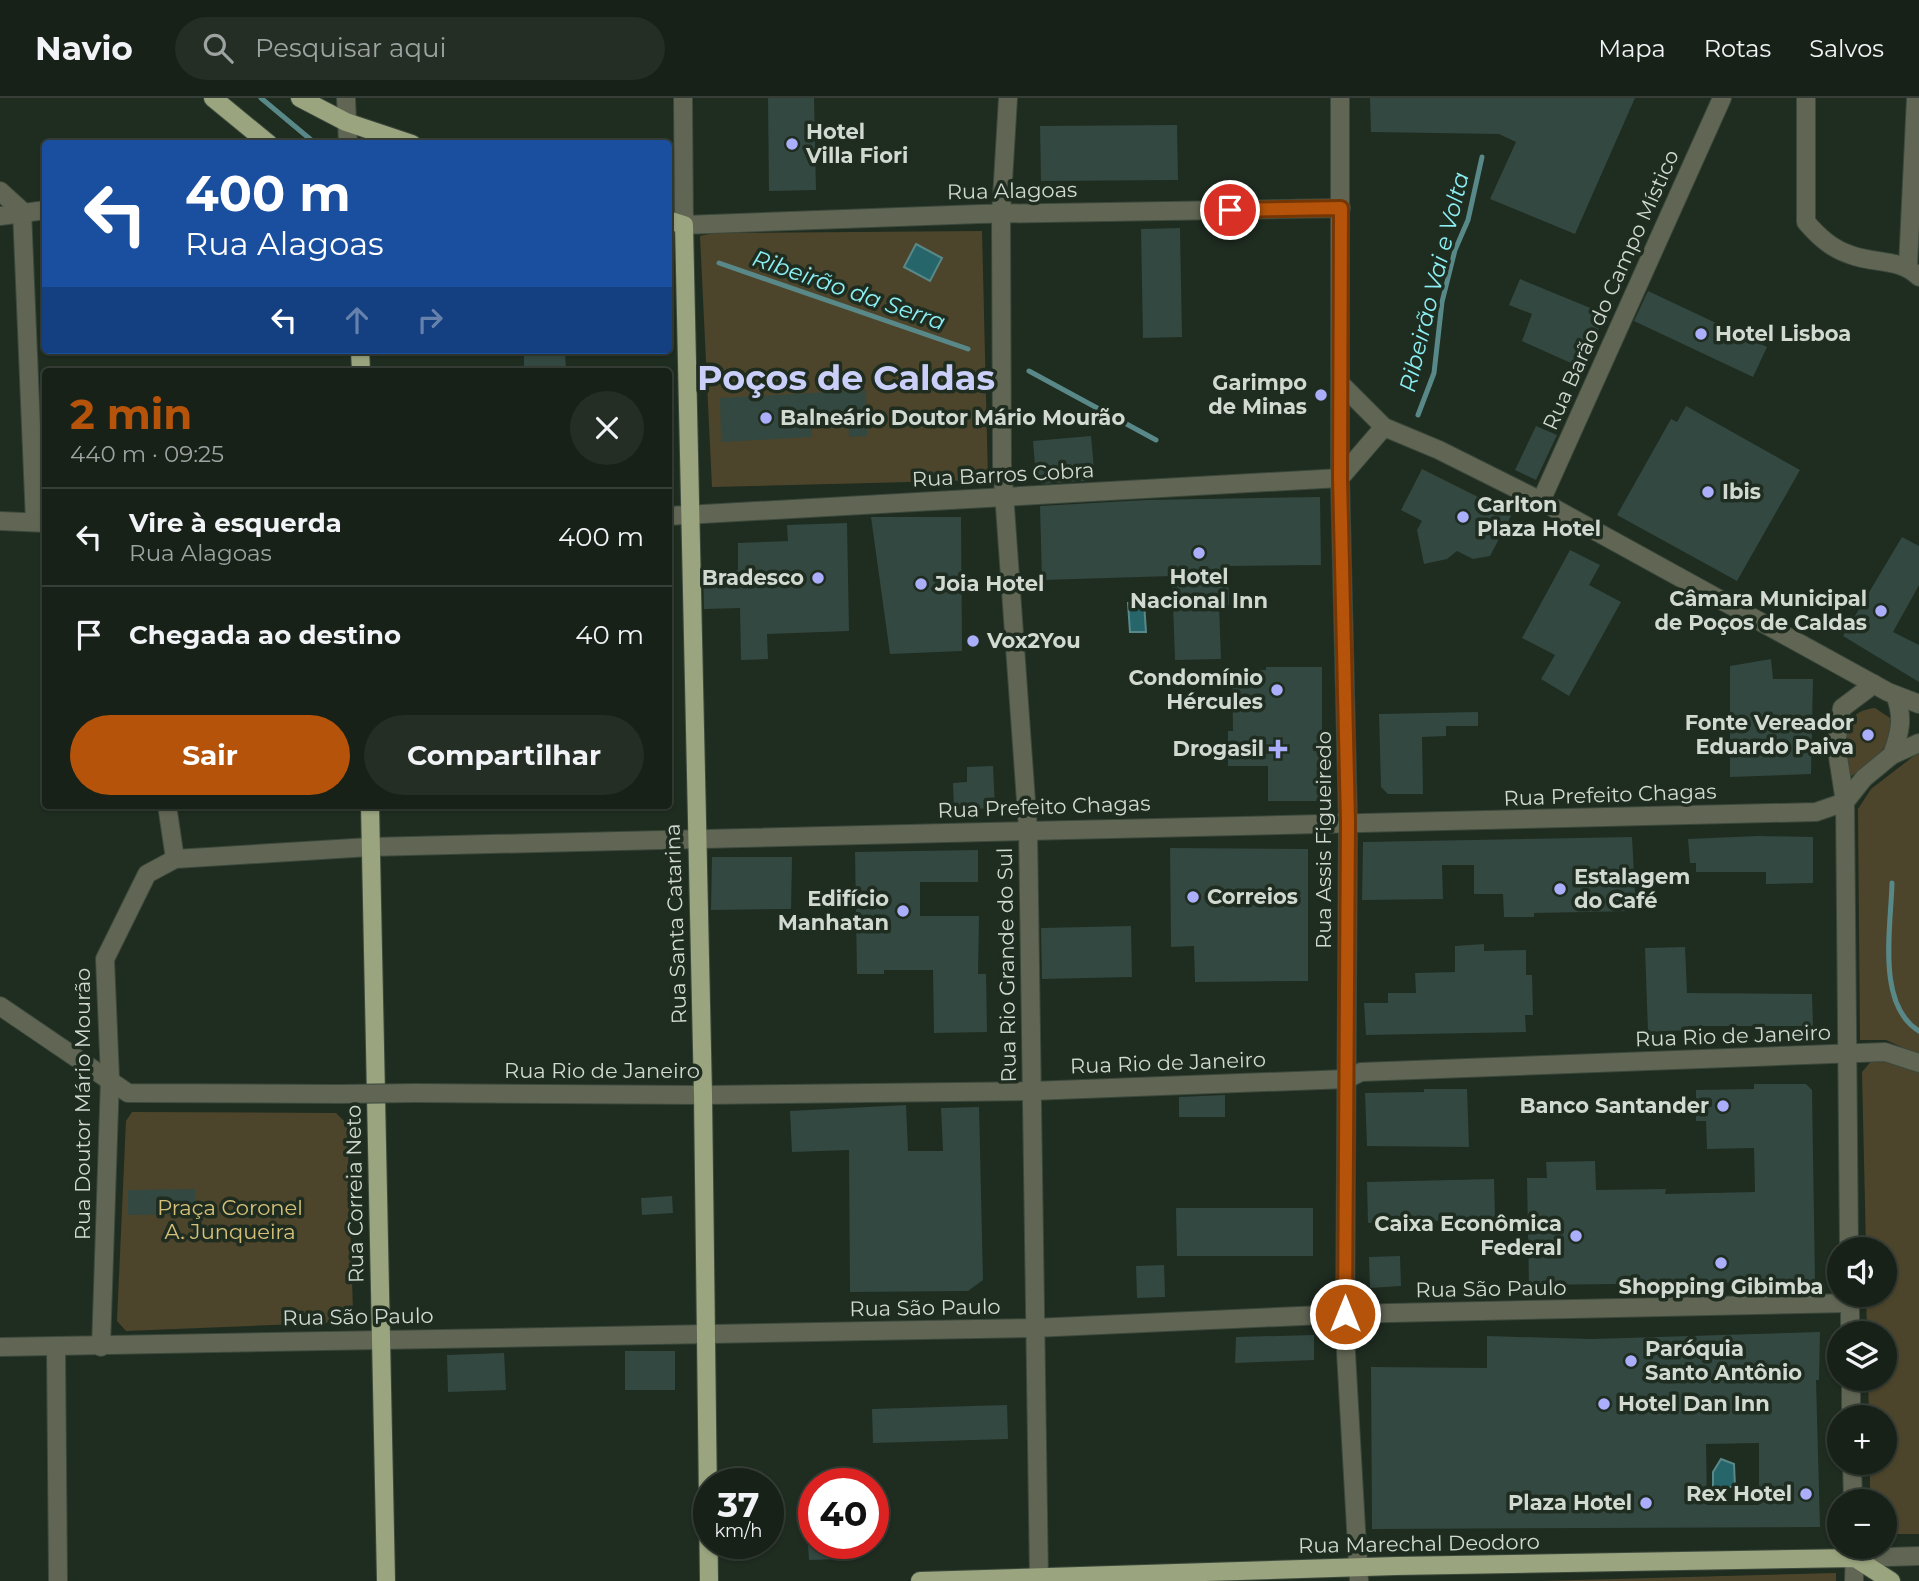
<!DOCTYPE html>
<html lang="pt">
<head>
<meta charset="utf-8">
<style>
  :root { --surface:#172118; --page:#242e25; --text:#f1f3f6; --muted:#9ea3a2; --line:#363e37; --accent:#b45309 }
  body { margin:0; font-family:Montserrat,sans-serif; background:var(--page); color:var(--text); height:100vh; display:flex; flex-direction:column; font-size:26px; white-space:nowrap }
  * { box-sizing:border-box; margin:0 }
  p { font-size:23px; color:var(--muted) }
  .icon { flex:none; width:38px; height:38px; fill:none; stroke:currentColor; stroke-width:2; stroke-linecap:round; stroke-linejoin:round }
  .map { position:relative; flex:1; overflow:hidden }
  .panel { position:absolute; left:42px; top:270px; width:630px; height:441px; display:flex; flex-direction:column; background:var(--surface); border-radius:7px; box-shadow:0 2px 5px #0004,0 0 0 2px var(--line) }
  .panel>* { flex:none }
  .guide { position:absolute; left:42px; top:42px; width:630px; height:214px; border-radius:7px; box-shadow:0 2px 5px #0004,0 0 0 2px var(--line); background:#1a4fa0; color:#fff; overflow:hidden }
  .controls { position:absolute; left:1827px; top:1139px; display:grid; gap:14px }
  .controls a { display:grid; place-items:center; width:70px; height:70px; border-radius:50%; background:var(--surface); box-shadow:0 2px 5px #0004,0 0 0 2px var(--line); font-size:35px }
  .speed { position:absolute; left:693px; top:1370px; display:flex; gap:14px; font-size:35px; font-weight:700; text-align:center }
  .speed>* { display:grid; place-content:center; width:91px; height:91px; border-radius:50%; background:var(--surface); box-shadow:0 2px 5px #0004,0 0 0 2px var(--line); line-height:1 }
  .speed small { font-size:18px; font-weight:400 }
  .speed .limit { border:10px solid #d22; background:#fff; color:#111 }
  .pin { position:absolute; display:grid; place-items:center; width:60px; height:60px; color:#fff; margin:-30px; border:4px solid #fff; border-radius:50%; box-shadow:0 2px 7px #0007 }
  .me { position:absolute; width:77px; margin:-38px; rotate:0deg; stroke-linejoin:round; filter:drop-shadow(0 0 5px #0008) }
  .turn { display:flex; align-items:center; gap:24px; height:147px; padding:0 28px; font-size:32px }
  .turn .icon { width:91px; height:91px; stroke-width:2.5 }
  .turn b { display:block; font-size:49px; line-height:60px }
  .lanes { display:flex; align-items:center; height:66px; padding:0 28px; background:#0003; justify-content:center; gap:35px; direction:ltr }
  .lanes .off { opacity:.35 }
  .round { display:grid; place-items:center; flex:none; width:74px; height:74px; border-radius:37px; background:var(--page) }
  .headline { display:flex; align-items:center; justify-content:space-between; height:119px; padding:0 28px }
  h1 { font-size:42px; font-weight:700; line-height:52px; color:var(--accent) }
  .primary-button { display:flex; gap:14px; margin-top:auto; padding:14px 28px }
  .primary-button a { flex:1; height:80px; border-radius:42px; background:var(--accent); color:#fff; font-size:28px; font-weight:700; line-height:80px; text-align:center }
  .primary-button a+a { background:var(--page); color:var(--text) }
  ul { padding:0; list-style:none }
  li { display:flex; align-items:center; gap:21px; height:98px; padding:0 28px; border-top:2px solid var(--line) }
  li div { flex:1 }
  li b { display:block; font-size:26px }
  li em { font-style:normal }
  header { display:flex; align-items:center; gap:42px; box-sizing:border-box; height:98px; padding:0 35px; background:var(--surface); border-bottom:2px solid var(--line) }
  header strong { font-size:33px }
  nav { display:flex; gap:38px; margin-inline-start:auto; font-size:24px }
  .search { width:490px; height:63px; background:var(--page); display:flex; align-items:center; gap:18px; box-sizing:border-box; padding:0 24px; border-radius:38px; color:var(--muted); font-size:26px }
  .map>svg:first-child { display:block }
</style>
</head>
<body>
<header>
<strong>Navio</strong>
<div class="search"><svg class="icon" aria-label="search" viewBox="0 0 24 24"><circle cx="10" cy="10" r="6"/><path d="M15 15l6 6"/></svg>Pesquisar aqui</div>
<nav><a>Mapa</a><a>Rotas</a><a>Salvos</a></nav>
</header>
<div class="map">
<svg width="1919" height="1483" viewBox="0 0 1919 1483">
  <rect width="100%" height="100%" fill="#1f2c20"/>
  <g fill="#4d452b">
    <polygon points="982,133 988,382 712,389 700,138 714,135"/>
    <path d="M1875,610l15,10c7,28 -20,45 -40,59 -5,-29 -14,-65 25,-69z"/>
    <polygon points="1919,654 1919,957 1886,942 1860,942 1858,711 1871,691"/>
    <polygon points="1873,961 1894,962 1919,973 1919,1436 1885,1436 1885,1404 1870,1403 1870,1365 1885,1365 1885,1320 1869,1319 1868,1281 1885,1281 1885,1236 1867,1235 1866,1197 1885,1197 1885,1152 1866,1151 1862,974"/>
    <polygon points="132,1014 336,1015 347,1026 353,1213 345,1224 126,1233 117,1223 126,1023"/>
    <polygon points="1836,1475 1836,1483 1540,1483"/>
  </g>
  <g fill="#26666a" stroke="#598889" stroke-width="2">
    <polygon points="916,146 942,160 930,183 904,169"/>
    <polygon points="1144,504 1146,534 1130,534 1128,505"/>
    <polygon points="1721,1361 1734,1366 1735,1389 1713,1389 1713,1374"/>
  </g>
  <g fill="none" stroke-linecap="round" stroke-linejoin="round">
    <g stroke="#598889" stroke-width="5">
      <polyline points="261,0 316,46"/>
      <polyline points="719,165 968,251"/>
      <polyline points="1029,273 1156,342"/>
      <polyline points="1418,317 1434,275 1442,204 1455,152 1468,122 1482,59"/>
      <path d="M1892,785c-1,44 -16,122 27,148"/>
    </g>
  </g>
  <g fill="#334841" fill-rule="evenodd">
    <polygon points="768,0 814,0 816,92 769,93"/>
    <polygon points="1370,0 1635,0 1575,136 1490,101 1516,44 1499,36 1371,34"/>
    <polygon points="1177,27 1178,82 1041,83 1040,28"/>
    <polygon points="1180,130 1182,239 1143,240 1141,131"/>
    <polygon points="1520,181 1605,216 1582,270 1522,243 1532,216 1509,207"/>
    <polygon points="1648,193 1767,249 1753,279 1634,223"/>
    <polygon points="524,252 565,252 566,273 524,273"/>
    <polygon points="866,292 867,338 849,339 848,319 812,320 812,339 721,344 720,300"/>
    <polygon points="1686,308 1800,372 1737,483 1617,417 1671,321 1677,324"/>
    <polygon points="1536,328 1557,337 1536,382 1515,372"/>
    <polygon points="1091,338 1095,382 1041,386 1036,380 1033,343"/>
    <polygon points="1422,371 1512,416 1490,458 1473,461 1457,453 1447,461 1424,466 1417,432 1422,423 1401,412"/>
    <polygon points="1320,399 1321,467 1228,468 1229,507 1219,507 1221,561 1175,562 1172,478 1042,482 1040,408 1147,402"/>
    <polygon points="871,419 961,419 962,553 890,556"/>
    <polygon points="847,425 849,533 767,536 768,561 741,562 740,510 704,511 703,472 738,472 738,445 788,443 787,427"/>
    <polygon points="1902,439 1919,448 1919,487 1893,534 1919,547 1919,584 1843,538"/>
    <polygon points="1570,452 1600,467 1589,487 1621,504 1569,598 1541,581 1555,557 1522,540"/>
    <polygon points="1771,561 1773,581 1813,581 1811,676 1730,679 1730,568"/>
    <polygon points="1266,569 1322,569 1322,633 1329,633 1329,688 1317,703 1268,703 1268,668 1228,668 1228,633 1233,633 1232,573 1266,572"/>
    <polygon points="1478,614 1478,628 1446,628 1446,638 1422,639 1423,696 1388,696 1381,689 1379,616"/>
    <polygon points="993,668 995,710 954,712 953,685 967,684 967,669"/>
    <polygon points="1758,738 1813,739 1813,785 1766,786 1766,774 1696,774 1696,765 1690,765 1688,741"/>
    <polygon points="1632,739 1636,813 1534,815 1534,819 1504,819 1503,796 1474,796 1474,767 1442,767 1443,801 1362,802 1363,744"/>
    <polygon points="1170,750 1308,751 1308,883 1195,884 1194,848 1171,849"/>
    <polygon points="978,752 978,784 920,784 920,818 979,818 978,876 986,876 987,934 934,935 933,872 884,872 884,876 857,876 855,754"/>
    <polygon points="712,759 792,759 791,811 711,812"/>
    <polygon points="1131,828 1132,879 1042,881 1041,830"/>
    <polygon points="1484,846 1484,853 1526,852 1526,877 1532,877 1533,917 1525,917 1526,934 1366,937 1364,905 1388,905 1388,895 1416,895 1415,875 1455,874 1455,848"/>
    <polygon points="1685,849 1687,895 1812,896 1813,928 1688,928 1688,932 1648,934 1645,850"/>
    <polygon points="1754,986 1806,986 1812,992 1815,1184 1529,1187 1527,1080 1547,1080 1546,1064 1595,1063 1596,1092 1666,1091 1665,1096 1755,1094 1754,1050 1707,1051 1706,1023 1696,1023 1696,992 1754,991"/>
    <polygon points="1424,991 1467,991 1469,1049 1367,1048 1365,995 1424,994"/>
    <polygon points="1225,997 1225,1019 1179,1019 1179,999"/>
    <polygon points="906,1007 908,1053 943,1053 941,1010 979,1009 983,1182 968,1193 850,1194 849,1052 792,1054 790,1013"/>
    <polygon points="1494,1081 1495,1121 1368,1125 1367,1084"/>
    <polygon points="195,1091 195,1116 128,1117 128,1092"/>
    <polygon points="672,1098 673,1115 642,1117 641,1100"/>
    <polygon points="1176,1110 1313,1110 1313,1158 1177,1158"/>
    <polygon points="1400,1158 1401,1188 1370,1190 1369,1159"/>
    <polygon points="1164,1167 1165,1199 1137,1200 1136,1168"/>
    <path d="M1820,1234l-1,48h-3l4,147 -448,2 -1,-162 116,1v-32l104,3zM1759,1345v62h-52l-1,-61z"/>
    <polygon points="1314,1237 1314,1262 1235,1265 1236,1239"/>
    <rect x="625" y="1253" width="50" height="39"/>
    <polygon points="504,1255 506,1292 448,1294 447,1257"/>
    <polygon points="1007,1307 1008,1341 873,1345 872,1311"/>
    <polygon points="808,1446 843,1446 843,1461 809,1462"/>
  </g>
  <g fill="none" stroke-linecap="round" stroke-linejoin="round">
    <g stroke="#3b483c" stroke-width="20">
      <g id="minor">
        <polyline points="346,0 348,46"/>
        <polyline points="683,0 684,127 980,116 1341,110"/>
        <polyline points="1008,0 1001,116 1002,367 1028,731 1039,1483"/>
        <polyline points="1340,0 1340,380 1348,724 1345,1237 1359,1483"/>
        <path d="M1806,0v124c13,15 26,27 45,33 24,9 49,3 68,22"/>
        <polyline points="0,93 22,113 35,424"/>
        <polyline points="0,118 46,112"/>
        <polyline points="1908,168 1916,0"/>
        <polyline points="1342,287 1384,329 1439,352 1541,403 1888,594 1919,606"/>
        <polyline points="1340,380 1384,329"/>
        <polyline points="1541,403 1722,0"/>
        <polyline points="668,418 1340,380"/>
        <polyline points="0,423 46,425"/>
        <path d="M1892,657c8,-22 12,-38 3,-60"/>
        <polyline points="167,707 175,761"/>
        <polyline points="0,908 128,995 339,996"/>
        <polyline points="415,995 703,997 1032,993 1347,981 1361,974 1885,954 1919,965"/>
        <polyline points="1849,1152 1845,704 1836,646 1842,610 1874,586"/>
        <polyline points="1850,1197 1850,1236"/>
        <polyline points="0,1249 1034,1230 1345,1216 1850,1205"/>
        <polyline points="56,1249 58,1483"/>
        <polyline points="101,1249 110,980 105,861 147,776 175,761 370,749 1816,714 1845,704 1864,680 1892,657 1919,645"/>
        <polyline points="1851,1281 1851,1320"/>
        <polyline points="1852,1365 1853,1404"/>
        <polyline points="1855,1460 1919,1458"/>
        <polyline points="1854,1483 1855,1449"/>
      </g>
    </g>
    <g stroke="#3b483c" stroke-width="20">
      <g id="major">
        <polyline points="213,0 269,46"/>
        <polyline points="300,0 346,24 412,46"/>
        <polyline points="668,122 684,127 703,997 709,1483"/>
        <polyline points="360,252 361,273"/>
        <polyline points="370,707 386,1483"/>
        <polyline points="920,1483 1396,1468 1855,1460 1891,1483"/>
      </g>
    </g>
    <use href="#minor" stroke="#616654" stroke-width="18"/>
    <use href="#major" stroke="#9aa47e" stroke-width="18"/>
    <g stroke="#3b483c" stroke-width="20" stroke-linecap="butt">
      <polyline id="minor-bridge" points="339,996 415,995"/>
    </g>
    <use href="#minor-bridge" stroke="#616654" stroke-width="18"/>
  </g>
  <g fill="none" stroke-linecap="round" stroke-linejoin="round">
    <g stroke="#753606" stroke-width="18">
      <polyline id="route" points="1230,112 1341,110 1340,380 1348,724 1345,1216"/>
    </g>
    <use href="#route" stroke="#b45309" stroke-width="12"/>
  </g>
  <g fill="#abaffb" stroke="#1f2c20" stroke-width="2.5">
    <circle cx="792" cy="46" r="7"/>
    <circle cx="1701" cy="236" r="7"/>
    <circle cx="1321" cy="297" r="7"/>
    <circle cx="766" cy="320" r="7"/>
    <circle cx="1708" cy="394" r="7"/>
    <circle cx="1463" cy="419" r="7"/>
    <circle cx="1199" cy="455" r="7"/>
    <circle cx="818" cy="480" r="7"/>
    <circle cx="921" cy="486" r="7"/>
    <circle cx="1881" cy="513" r="7"/>
    <circle cx="973" cy="543" r="7"/>
    <circle cx="1277" cy="592" r="7"/>
    <circle cx="1868" cy="637" r="7"/>
    <path d="M1274.5 640.5h7v7h7v7h-7v7h-7v-7h-7v-7h7z"/>
    <circle cx="1560" cy="791" r="7"/>
    <circle cx="1193" cy="799" r="7"/>
    <circle cx="903" cy="813" r="7"/>
    <circle cx="1723" cy="1008" r="7"/>
    <circle cx="1576" cy="1138" r="7"/>
    <circle cx="1721" cy="1165" r="7"/>
    <circle cx="1631" cy="1263" r="7"/>
    <circle cx="1604" cy="1306" r="7"/>
    <circle cx="1806" cy="1396" r="7"/>
    <circle cx="1646" cy="1405" r="7"/>
  </g>
  <g text-anchor="middle" stroke-width="7" stroke-linejoin="round" paint-order="stroke">
    <g font-size="21" font-weight="bold" fill="#d1d9d1" stroke="#1f2c20" text-anchor="start">
      <text x="806" y="41">Hotel<tspan x="806" dy="24">Villa Fiori</tspan></text>
      <text x="1715" y="243">Hotel Lisboa</text>
      <text x="1307" y="292" text-anchor="end">Garimpo<tspan x="1307" dy="24">de Minas</tspan></text>
      <text x="780" y="327">Balneário Doutor Mário Mourão</text>
      <text x="1722" y="401">Ibis</text>
      <text x="1477" y="414">Carlton<tspan x="1477" dy="24">Plaza Hotel</tspan></text>
      <text x="1199" y="486" text-anchor="middle">Hotel<tspan x="1199" dy="24">Nacional Inn</tspan></text>
      <text x="804" y="487" text-anchor="end">Bradesco</text>
      <text x="935" y="493">Joia Hotel</text>
      <text x="1867" y="508" text-anchor="end">Câmara Municipal<tspan x="1867" dy="24">de Poços de Caldas</tspan></text>
      <text x="987" y="550">Vox2You</text>
      <text x="1263" y="587" text-anchor="end">Condomínio<tspan x="1263" dy="24">Hércules</tspan></text>
      <text x="1854" y="632" text-anchor="end">Fonte Vereador<tspan x="1854" dy="24">Eduardo Paiva</tspan></text>
      <text x="1264" y="658" text-anchor="end">Drogasil</text>
      <text x="1574" y="786">Estalagem<tspan x="1574" dy="24">do Café</tspan></text>
      <text x="1207" y="806">Correios</text>
      <text x="889" y="808" text-anchor="end">Edifício<tspan x="889" dy="24">Manhatan</tspan></text>
      <text x="1709" y="1015" text-anchor="end">Banco Santander</text>
      <text x="1562" y="1133" text-anchor="end">Caixa Econômica<tspan x="1562" dy="24">Federal</tspan></text>
      <text x="1721" y="1196" text-anchor="middle">Shopping Gibimba</text>
      <text x="1645" y="1258">Paróquia<tspan x="1645" dy="24">Santo Antônio</tspan></text>
      <text x="1618" y="1313">Hotel Dan Inn</text>
      <text x="1792" y="1403" text-anchor="end">Rex Hotel</text>
      <text x="1632" y="1412" text-anchor="end">Plaza Hotel</text>
    </g>
    <g font-size="21" fill="#d1d9d1" stroke="#1f2c20">
      <text transform="translate(1012 93) rotate(-1)" y="7">Rua Alagoas</text>
      <text transform="translate(1611 192) rotate(-66)" y="7">Rua Barão do Campo Místico</text>
      <text transform="translate(1003 377) rotate(-3)" y="7">Rua Barros Cobra</text>
      <text transform="translate(1610 697) rotate(-2)" y="7">Rua Prefeito Chagas</text>
      <text transform="translate(1044 709) rotate(-2)" y="7">Rua Prefeito Chagas</text>
      <text transform="translate(1324 742) rotate(-90)" y="7">Rua Assis Figueiredo</text>
      <text transform="translate(676 826) rotate(-92)" y="7">Rua Santa Catarina</text>
      <text transform="translate(1007 867) rotate(-91)" y="7">Rua Rio Grande do Sul</text>
      <text transform="translate(1733 938) rotate(-2)" y="7">Rua Rio de Janeiro</text>
      <text transform="translate(1168 965) rotate(-2)" y="7">Rua Rio de Janeiro</text>
      <text x="602" y="980">Rua Rio de Janeiro</text>
      <text transform="translate(83 1006) rotate(-90)" y="7">Rua Doutor Mário Mourão</text>
      <text transform="translate(355 1096) rotate(-91)" y="7">Rua Correia Neto</text>
      <text transform="translate(1491 1191) rotate(-1)" y="7">Rua São Paulo</text>
      <text transform="translate(925 1210) rotate(-1)" y="7">Rua São Paulo</text>
      <text transform="translate(358 1219) rotate(-1)" y="7">Rua São Paulo</text>
      <text transform="translate(1419 1446) rotate(-1)" y="7">Rua Marechal Deodoro</text>
    </g>
    <g font-size="21" fill="#d7c17a" stroke="#1f2c20">
      <text x="230" y="1117">Praça Coronel<tspan x="230" dy="24">A. Junqueira</tspan></text>
    </g>
    <g font-size="23" font-style="italic" fill="#8beff4" stroke="#1f2c20">
      <text transform="translate(1434 184) rotate(-76)" y="8">Ribeirão Vai e Volta</text>
      <text transform="translate(849 192) rotate(19)" y="8">Ribeirão da Serra</text>
    </g>
    <g font-size="35" font-weight="bold" fill="#cacef9" stroke="#1f2c20">
      <text x="846" y="292">Poços de Caldas</text>
    </g>
  </g>
</svg>
<div class="controls">
<a><svg class="icon" aria-label="sound" viewBox="0 0 24 24"><path d="M4 9h4l5-4v14l-5-4H4zM17 9q2 3 0 6"/></svg></a>
<a><svg class="icon" aria-label="layers" viewBox="0 0 24 24"><path d="M12 4l9 5-9 5-9-5zM3 14l9 5 9-5"/></svg></a>
<a>+</a>
<a>−</a>
</div>
<div class="speed"><div>37<small>km/h</small></div><div class="limit">40</div></div>
<div class="pin" style="left:1230px;top:112px;background:#d93025"><svg class="icon" aria-label="arrive" viewBox="0 0 24 24"><path d="M6 21V4h12l-3 4 3 4H6"/></svg></div>
<svg class="me" style="left:1345px;top:1216px" viewBox="-20 -20 40 40"><circle r="17" fill="#b45309" stroke="#fff" stroke-width="3"/><path d="M0-11L8 9 0 5-8 9z" fill="#fff"/></svg>
<div class="guide">
<div class="turn"><svg class="icon" aria-label="left" viewBox="0 0 24 24"><path d="M17 20v-9H6M10 6l-5 5 5 5"/></svg><div><b>400 m</b>Rua Alagoas</div></div>
<div class="lanes"><svg class="icon" aria-label="left" viewBox="0 0 24 24"><path d="M17 20v-9H6M10 6l-5 5 5 5"/></svg><svg class="icon off" aria-label="ahead" viewBox="0 0 24 24"><path d="M12 20V5M6 11l6-6 6 6"/></svg><svg class="icon off" aria-label="right" viewBox="0 0 24 24"><path d="M7 20v-9h11M14 6l5 5-5 5"/></svg></div>
</div>
<section class="panel">
<div class="headline"><div><h1>2 min</h1><p>440 m · 09:25</p></div><a class="round"><svg class="icon" aria-label="close" viewBox="0 0 24 24"><path d="M6 6l12 12M18 6L6 18"/></svg></a></div>
<ul>
<li><svg class="icon" aria-label="left" viewBox="0 0 24 24"><path d="M17 20v-9H6M10 6l-5 5 5 5"/></svg><div><b>Vire à esquerda</b><p>Rua Alagoas</p></div><em>400 m</em></li>
<li><svg class="icon" aria-label="arrive" viewBox="0 0 24 24"><path d="M6 21V4h12l-3 4 3 4H6"/></svg><div><b>Chegada ao destino</b></div><em>40 m</em></li>
</ul>
<div class="primary-button"><a>Sair</a><a>Compartilhar</a></div>
</section>
</div>
</body>
</html>
